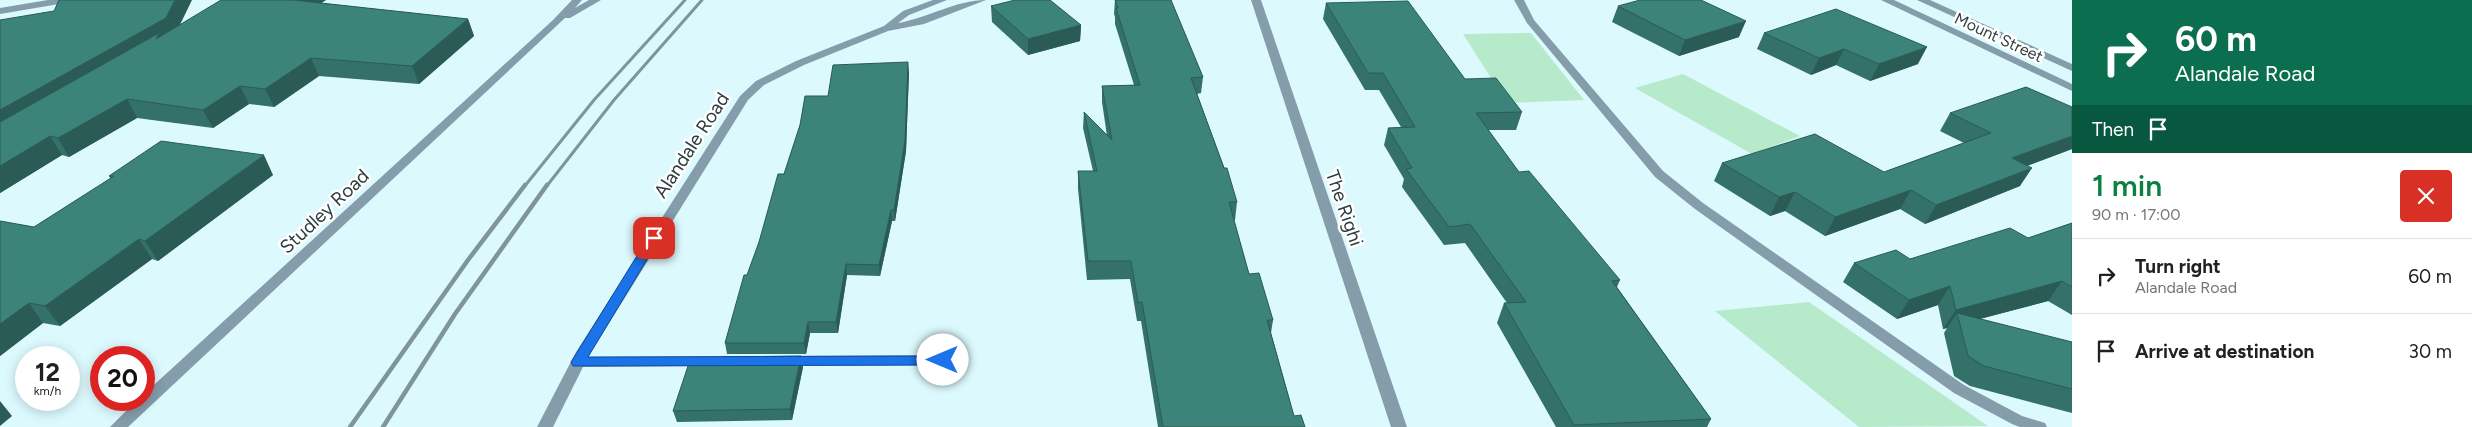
<!DOCTYPE html>
<html lang="en">
<head>
<meta charset="utf-8">
<style>
  :root { --surface:#fff; --page:#f6f6f6; --text:#202124; --muted:#757577; --line:#e0e0e0; --accent:#0b8043 }
  body { margin:0; font-family:Figtree,sans-serif; background:var(--page); color:var(--text); height:100vh; display:flex; flex-direction:column; font-size:19px; white-space:nowrap }
  * { box-sizing:border-box; margin:0 }
  p { font-size:16px; color:var(--muted) }
  .icon { flex:none; width:28px; height:28px; fill:none; stroke:currentColor; stroke-width:2; stroke-linecap:round; stroke-linejoin:round }
  .map { position:relative; flex:1; overflow:hidden }
  .panel { display:flex; flex-direction:column; background:var(--surface); width:400px }
  .panel>* { flex:none }
  .banner { background:#0b6e4f; color:#fff; overflow:hidden }
  .speed { position:absolute; left:15px; top:346px; display:flex; gap:10px; font-size:25px; font-weight:700; text-align:center }
  .speed>* { display:grid; place-content:center; width:65px; height:65px; border-radius:50%; background:var(--surface); box-shadow:0 2px 12px #0003; line-height:1 }
  .speed small { font-size:12px; font-weight:400 }
  .speed .limit { border:8px solid #d22; background:#fff; color:#111 }
  .pin { position:absolute; display:grid; place-items:center; width:42px; height:42px; color:#fff; margin:-21px; border-radius:10px; box-shadow:0 2px 8px #0006 }
  .me { position:absolute; width:55px; margin:-28px; rotate:270deg; stroke-linejoin:round; filter:drop-shadow(0 0 4px #0008) }
  .turn { display:flex; align-items:center; gap:18px; height:105px; padding:0 20px; font-size:22px }
  .turn .icon { width:65px; height:65px; stroke-width:2.5 }
  .turn b { display:block; font-size:35px; line-height:42px }
  .then { display:flex; align-items:center; height:48px; padding:0 20px; background:#0003; gap:10px; font-size:19px }
  .round { display:grid; place-items:center; flex:none; width:52px; height:52px; border-radius:5px; background:var(--page) }
  .head { display:flex; align-items:center; justify-content:space-between; height:85px; padding:0 20px }
  h1 { font-size:30px; font-weight:600; line-height:38px; color:var(--accent) }
  ul { padding:0; list-style:none }
  li { display:flex; align-items:center; gap:15px; height:75px; padding:0 20px; border-top:1px solid var(--line) }
  li div { flex:1 }
  li b { display:block; font-size:19px }
  li em { font-style:normal }
  main { display:flex; flex:1; min-height:0 }
  .map>svg:first-child { display:block }
</style>
</head>
<body>
<main>
<div class="map">
<svg width="2072" height="427" viewBox="0 0 2072 427">
  <rect width="100%" height="100%" fill="#dcf9fd"/>
  <g fill="#b7eacb">
    <polygon points="1531,33 1584,100 1507,103 1463,34"/>
    <polygon points="1683,74 1800,136 1752,154 1635,88"/>
    <polygon points="1809,302 1988,426 1859,427 1715,311"/>
  </g>
  <g fill="none" stroke-linecap="round" stroke-linejoin="round">
    <g fill="#859caa" fill-rule="evenodd">
      <polygon points="48,0 70,0 65,3 0,14 0,8"/>
      <polygon points="572,0 582,0 575,8 589,0 601,0 570,18 565,18 128,427 110,427 137,400 144,400 144,394 553,20"/>
      <path d="M933,0h14l-38,15 -11,8c30,-5 58,-23 88,-23l-62,24 -36,7 -84,34 -40,20 -16,15 -160,257h117l5,1 2,4 -2,4 -127,1 -30,60h-16l39,-75 164,-256 16,-15 40,-20 88,-35 19,-15z"/>
      <polygon points="1251,0 1261,0 1407,427 1391,427"/>
      <polygon points="1514,0 1524,0 1534,20 1663,171 1703,203 1964,385 2022,416 2045,423 2047,427 2020,427 2012,424 1954,393 1695,209 1655,177 1527,23"/>
      <polygon points="1881,0 1894,0 2072,84 2072,91"/>
      <polygon points="1917,0 1930,0 2072,64 2072,71"/>
      <polygon points="943,355 948,356 950,360 948,364 943,365 785,366 780,365 778,361 780,357 785,356"/>
    </g>
    <g stroke="#7f9598" stroke-width="3">
      <polyline points="524,187 594,100 685,0"/>
      <polyline points="546,187 614,100 702,0"/>
    </g>
    <g stroke="#7f9598" stroke-width="4.5">
      <polyline points="350,427 468,260 525,185"/>
      <polyline points="383,427 455,314 547,185"/>
    </g>
  </g>
  <g fill="#347168">
    <polygon points="326,0 321,3 468,19 474,36 419,84 319,76 274,107 249,104 213,128 137,118 69,157 62,155 0,193 0,20 180,25"/>
    <polygon points="1115,0 1171,0 1203,77 1201,93 1197,94 1237,202 1235,220 1234,220 1249,274 1273,320 1271,333 1294,416 1305,427 1158,427 1141,321 1137,321 1130,279 1087,280 1078,189 1078,171 1093,171 1083,128 1084,112 1107,136 1102,102 1102,86 1134,85 1115,24 1115,17 1114,14"/>
    <polygon points="1326,3 1465,79 1522,112 1516,130 1488,130 1519,172 1620,280 1617,287 1711,419 1707,427 1556,427 1497,323 1504,303 1507,303 1465,243 1444,245 1402,187 1404,179 1384,145 1388,128 1401,127 1379,90 1365,90 1323,19"/>
    <polygon points="991,6 1081,25 1080,41 1028,55 992,22"/>
    <polygon points="1618,6 1739,37 1679,56 1612,22"/>
    <polygon points="1764,33 1918,64 1870,81 1836,65 1811,75 1757,49"/>
    <polygon points="909,72 906,151 895,221 892,221 880,276 847,275 838,333 810,333 806,354 727,354 725,343 747,275 784,174 800,125 828,96"/>
    <polygon points="1950,113 2072,149 2027,166 2020,186 1925,224 1900,209 1825,236 1785,211 1770,216 1714,181 1722,163 1884,172 1964,143 1940,131"/>
    <polygon points="273,175 158,261 152,259 60,326 43,323 0,356 0,221 34,227 111,179 109,176"/>
    <polygon points="2072,223 2072,315 2048,301 1980,319 2072,342 2072,413 1970,386 1954,376 1944,333 1947,328 1943,329 1938,305 1897,319 1843,282 1854,263 1910,259 2028,238"/>
    <polygon points="803,367 792,420 677,422 673,411"/>
  </g>
  <g fill="#2a5c55">
    <polygon points="175,0 192,0 175,35 0,136 0,110"/>
    <polygon points="293,0 326,0 300,17"/>
    <polygon points="468,19 474,36 419,84 412,66"/>
    <polygon points="1746,21 1739,37 1679,56 1685,40"/>
    <polygon points="1081,25 1080,41 1028,55 1028,39"/>
    <polygon points="1927,47 1918,64 1870,81 1879,64"/>
    <polygon points="1844,49 1836,65 1811,75 1819,58"/>
    <polygon points="311,58 319,76 274,107 265,89"/>
    <polygon points="908,62 909,72 906,151 895,221 894,210"/>
    <polygon points="240,86 249,104 213,128 203,110"/>
    <polygon points="127,99 137,118 69,157 58,138"/>
    <polygon points="50,136 62,155 0,193 0,166"/>
    <polygon points="2072,136 2072,149 2000,176 2012,158"/>
    <polygon points="264,155 273,175 158,261 145,241"/>
    <polygon points="2032,168 2020,186 1925,224 1936,205"/>
    <polygon points="1911,190 1900,209 1825,236 1835,217"/>
    <polygon points="1795,192 1785,211 1770,216 1779,197"/>
    <polygon points="891,210 892,221 880,276 879,265"/>
    <polygon points="139,239 152,259 60,326 45,306"/>
    <polygon points="846,264 847,275 838,333 836,322"/>
    <polygon points="2062,281 2048,301 1960,324 1957,313 1947,328 1943,329 1956,310"/>
    <polygon points="1950,286 1938,305 1897,319 1909,300"/>
    <polygon points="29,303 43,323 0,356 0,324"/>
    <polygon points="808,322 810,333 806,354 804,343"/>
    <polygon points="801,356 803,367 792,420 790,409"/>
    <polygon points="0,401 12,416 0,426"/>
  </g>
  <g fill="#3c8379" stroke="#2a5c55">
    <polygon points="59,0 175,0 166,18 0,110 0,20 54,11"/>
    <polygon points="221,0 293,0 468,19 412,66 311,58 265,89 240,86 203,110 127,99 58,138 50,136 0,166 0,122 159,33 156,39"/>
    <polygon points="1015,0 1050,0 1081,25 1028,39 991,6"/>
    <polygon points="1115,0 1171,0 1203,77 1191,78 1224,168 1227,168 1237,202 1229,202 1249,274 1259,273 1273,320 1267,320 1294,416 1301,415 1305,427 1163,427 1142,302 1138,303 1131,261 1088,261 1078,171 1097,171 1084,112 1112,140 1102,86 1140,85 1116,8 1118,8"/>
    <polygon points="1640,0 1701,0 1746,21 1685,40 1618,6"/>
    <polygon points="1408,1 1465,79 1496,78 1522,112 1476,113 1519,172 1529,171 1620,280 1612,281 1711,419 1574,425 1504,303 1526,302 1470,224 1449,227 1406,169 1412,168 1388,128 1415,127 1383,73 1368,73 1326,3"/>
    <polygon points="1836,9 1927,47 1879,64 1844,49 1819,58 1764,33"/>
    <polygon points="908,62 905,141 894,210 891,210 879,265 846,264 836,322 808,322 804,343 725,343 744,275 747,275 759,242 778,174 784,174 800,125 805,96 828,96 833,65"/>
    <polygon points="2026,87 2072,107 2072,136 2012,158 2032,168 1936,205 1911,190 1835,217 1795,192 1779,197 1722,163 1815,134 1884,172 1991,133 1950,113"/>
    <polygon points="161,141 264,155 145,241 139,239 45,306 29,303 0,324 0,221 34,227 114,176 109,176"/>
    <polygon points="2072,223 2072,287 2062,281 1956,310 1950,286 1909,300 1854,263 1896,250 1910,259 2010,228 2028,238"/>
    <polygon points="1957,313 2072,342 2072,389 1984,366 1968,356"/>
    <polygon points="801,356 790,409 673,411 690,360 720,359 721,357"/>
  </g>
  <polygon fill="#1a73e8" stroke="#114b97" points="654,234 660,238 588,357 943,356 949,360 943,365 573,366 571,362 573,359 648,238"/>
  <g text-anchor="middle" stroke-width="5" stroke-linejoin="round" paint-order="stroke">
    <g font-size="16" fill="#2e3d3f" stroke="#fff">
      <text transform="translate(1999 37) rotate(25)" y="6">Mount Street</text>
    </g>
    <g font-size="19" fill="#2e3d3f" stroke="#fff">
      <text transform="translate(691 145) rotate(-57)" y="7">Alandale Road</text>
      <text transform="translate(1345 208) rotate(71)" y="7">The Righi</text>
      <text transform="translate(324 211) rotate(-43)" y="7">Studley Road</text>
    </g>
  </g>
</svg>
<div class="speed"><div>12<small>km/h</small></div><div class="limit">20</div></div>
<div class="pin" style="left:654px;top:238px;background:#d93025"><svg class="icon" aria-label="arrive" viewBox="0 0 24 24"><path d="M6 21V4h12l-3 4 3 4H6"/></svg></div>
<svg class="me" style="left:943px;top:360px" viewBox="-20 -20 40 40"><circle r="19" fill="#fff"/><path d="M0-13L10 11 0 6-10 11z" fill="#1a73e8"/></svg>
</div>
<section class="panel">
<div class="banner">
<div class="turn"><svg class="icon" aria-label="right" viewBox="0 0 24 24"><path d="M7 20v-9h11M14 6l5 5-5 5"/></svg><div><b>60 m</b>Alandale Road</div></div>
<div class="then">Then<svg class="icon" aria-label="arrive" viewBox="0 0 24 24"><path d="M6 21V4h12l-3 4 3 4H6"/></svg></div>
</div>
<div class="head"><div><h1>1 min</h1><p>90 m · 17:00</p></div><a class="round" style="background:#d93025;color:#fff"><svg class="icon" aria-label="close" viewBox="0 0 24 24"><path d="M6 6l12 12M18 6L6 18"/></svg></a></div>
<ul>
<li><svg class="icon" aria-label="right" viewBox="0 0 24 24"><path d="M7 20v-9h11M14 6l5 5-5 5"/></svg><div><b>Turn right</b><p>Alandale Road</p></div><em>60 m</em></li>
<li><svg class="icon" aria-label="arrive" viewBox="0 0 24 24"><path d="M6 21V4h12l-3 4 3 4H6"/></svg><div><b>Arrive at destination</b></div><em>30 m</em></li>
</ul>
</section>
</main>
</body>
</html>
